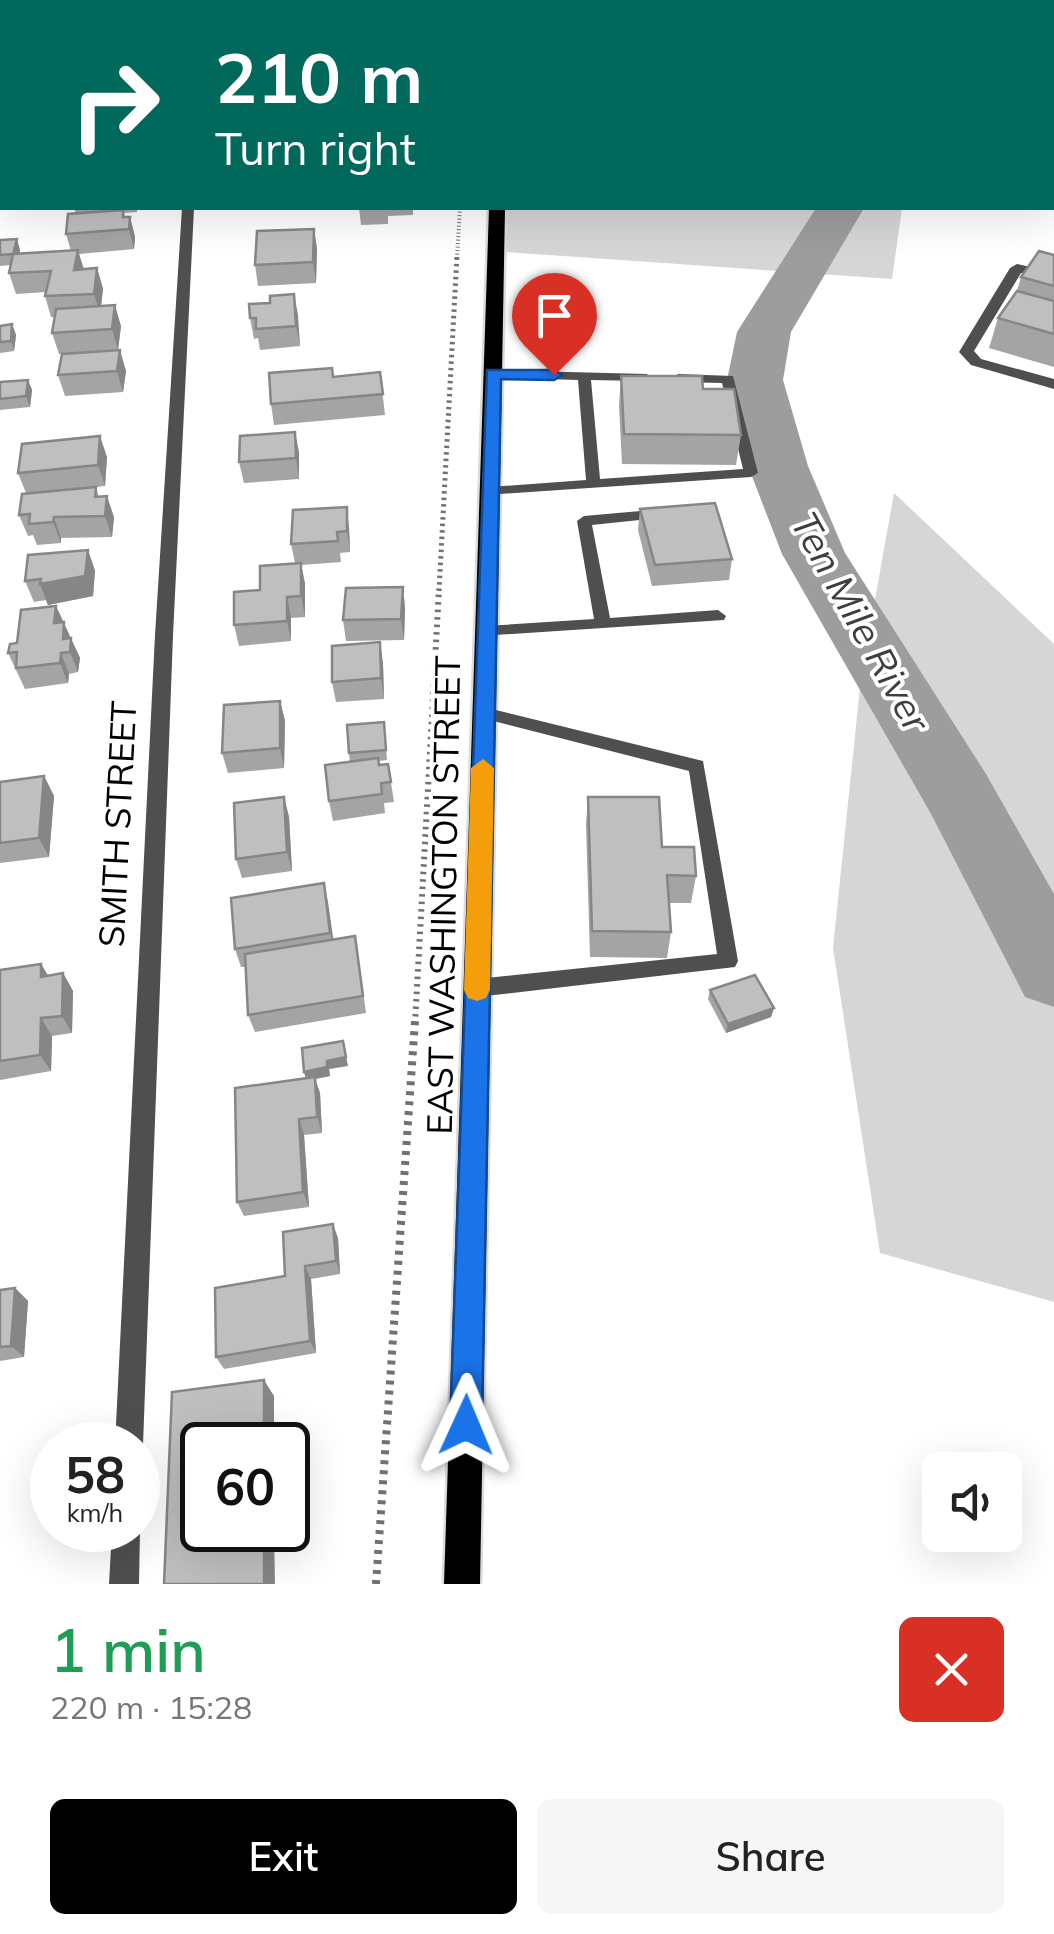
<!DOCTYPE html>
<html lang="en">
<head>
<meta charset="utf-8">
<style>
  :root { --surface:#fff; --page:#f6f6f6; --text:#222; --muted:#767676; --accent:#000 }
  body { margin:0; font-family:Mulish,sans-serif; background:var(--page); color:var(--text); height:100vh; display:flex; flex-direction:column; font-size:38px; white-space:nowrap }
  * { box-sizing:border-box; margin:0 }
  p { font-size:32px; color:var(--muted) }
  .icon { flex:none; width:55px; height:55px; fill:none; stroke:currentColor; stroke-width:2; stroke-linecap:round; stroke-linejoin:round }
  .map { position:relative; height:1584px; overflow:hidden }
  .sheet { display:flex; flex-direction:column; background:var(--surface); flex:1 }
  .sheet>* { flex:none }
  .guide { position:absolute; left:0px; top:0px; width:1055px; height:210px; box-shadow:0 10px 40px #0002; background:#00695c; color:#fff; overflow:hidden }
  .buttons { position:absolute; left:922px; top:1452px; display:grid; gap:20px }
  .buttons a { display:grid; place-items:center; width:100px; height:100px; border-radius:15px; background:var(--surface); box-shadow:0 10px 40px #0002; font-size:50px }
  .speed { position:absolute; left:30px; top:1422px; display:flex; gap:20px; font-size:50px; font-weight:700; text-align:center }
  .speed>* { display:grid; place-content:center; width:130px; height:130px; border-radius:50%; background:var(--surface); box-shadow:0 10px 40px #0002; line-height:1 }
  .speed small { font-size:25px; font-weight:400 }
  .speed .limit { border:5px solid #111; border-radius:15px; background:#fff; color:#111 }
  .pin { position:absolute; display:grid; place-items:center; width:85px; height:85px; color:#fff; margin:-102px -42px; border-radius:50% 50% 50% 0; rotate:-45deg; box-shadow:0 0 10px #0007 }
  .pin .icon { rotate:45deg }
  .me { position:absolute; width:110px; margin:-55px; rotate:1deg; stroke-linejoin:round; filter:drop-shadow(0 0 8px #0008) }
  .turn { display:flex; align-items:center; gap:35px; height:210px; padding:0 50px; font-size:45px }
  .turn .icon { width:130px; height:130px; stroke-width:2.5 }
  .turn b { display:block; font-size:70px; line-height:85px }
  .round { display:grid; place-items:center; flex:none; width:105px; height:105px; border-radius:15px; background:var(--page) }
  .overview { display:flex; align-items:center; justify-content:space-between; height:170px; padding:0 50px }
  h1 { font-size:60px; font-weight:600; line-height:75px; color:#1e9e55 }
  .button { display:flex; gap:20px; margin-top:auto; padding:20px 50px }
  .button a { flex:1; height:115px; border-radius:15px; background:var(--accent); color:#fff; font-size:40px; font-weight:600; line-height:115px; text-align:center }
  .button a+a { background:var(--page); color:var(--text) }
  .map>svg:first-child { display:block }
</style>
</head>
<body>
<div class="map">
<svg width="1054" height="1584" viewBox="0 0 1054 1584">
  <rect width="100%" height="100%" fill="#fff"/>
  <g fill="#d6d6d6">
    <polygon points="515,0 1054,0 1054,74 1052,2"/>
    <polygon points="500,208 902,208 892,279 506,252 492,235"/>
    <polygon points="894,493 1054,644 1054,1302 880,1253 833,948 861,678"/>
  </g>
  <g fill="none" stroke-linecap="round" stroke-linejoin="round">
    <polygon fill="#9d9d9d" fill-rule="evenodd" points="816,208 864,208 791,332 783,380 808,466 845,553 986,774 1054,894 1054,1007 1025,997 930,812 782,554 748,466 727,380 737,332"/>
    <g stroke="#dbdbdb" stroke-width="5">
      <g id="primary">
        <polygon points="495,0 509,0 509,2 496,2"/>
        <polygon points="489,208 505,208 480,1584 444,1584"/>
      </g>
    </g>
    <polyline stroke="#717171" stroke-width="4" stroke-dasharray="1 2.5" stroke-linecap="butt" points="457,258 460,208"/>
    <polyline stroke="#717171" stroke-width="5" stroke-dasharray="2.5 4" stroke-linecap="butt" points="439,591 457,255"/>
    <polyline stroke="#717171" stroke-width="6" stroke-dasharray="2.5 5" stroke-linecap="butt" points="415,1024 439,589"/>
    <polyline stroke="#717171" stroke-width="8" stroke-dasharray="4 6" stroke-linecap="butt" points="376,1584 415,1021"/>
    <g fill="#4f4f4f" fill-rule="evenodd">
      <polygon points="2,41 2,57 0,58 0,42"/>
      <polygon points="493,370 647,374 649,377 642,381 591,380 600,479 743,469 722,383 678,382 671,378 678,374 733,376 758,473 751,477 485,495 483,492 490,487 586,480 578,380 488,377 486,374"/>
      <polygon points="663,509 668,511 668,517 592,525 610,618 718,610 726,616 724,620 480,636 478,632 480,628 486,626 594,619 577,521 584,516"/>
      <polygon points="484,707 703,761 738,961 735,967 477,997 470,994 467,988 470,982 477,979 717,954 689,771 478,717 476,713"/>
    </g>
    <polygon fill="#4f4f4f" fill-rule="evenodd" points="1017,264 1054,272 1054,280 1021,273 974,351 981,359 1054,379 1054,389 971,365 959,352 1010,268"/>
    <g fill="#4f4f4f" fill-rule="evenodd">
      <rect x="189" y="0" width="10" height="2"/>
      <polygon points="182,208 194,208 173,635 143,1445 138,1455 138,1445 115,1445 155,635"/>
      <polygon points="138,1523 140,1530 139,1584 109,1584 112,1530 138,1530"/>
    </g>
    <use href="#primary" fill="#000" fill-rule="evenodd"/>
  </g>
  <g fill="#a4a4a4">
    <polygon points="246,0 293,0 294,2 247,2"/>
    <polygon points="377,0 443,0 442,2 377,2"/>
    <polygon points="74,208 137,208 137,212 124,213 125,217 130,217 135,237 134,249 79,254 84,269 97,268 103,289 101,306 121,326 118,350 126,371 123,392 65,396 58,375 62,354 59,354 52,333 55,317 51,317 45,296 46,292 16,294 9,273 11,265 0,266 0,240 20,250 19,254 71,251 66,234 76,214"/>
    <polygon points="359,208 413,208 413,215 388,216 388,224 361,225"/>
    <polygon points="314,229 317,249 316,283 258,286 255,265"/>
    <polygon points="1054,255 1054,367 989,348 998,318 1017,291 1021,277"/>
    <polygon points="294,294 300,346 260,350 258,338 254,339 250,318 270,303"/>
    <polygon points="12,324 16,335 14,351 0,353 0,326"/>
    <polygon points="380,372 385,415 274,425 271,404 333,377"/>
    <polygon points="621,376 703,389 741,435 736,465 622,464 619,406"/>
    <polygon points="28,380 32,390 30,407 0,410 0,382"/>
    <polygon points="295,432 299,453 299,479 244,483 239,462"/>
    <polygon points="107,457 105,486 96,487 99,497 114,517 112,537 61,538 61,543 37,545 33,535 28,536 19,515 26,493 18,473"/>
    <polygon points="640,509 732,559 729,580 652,586 638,530"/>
    <polygon points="349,528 350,552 340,553 341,562 301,565 305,584 305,617 291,618 291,641 239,646 234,625 260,590 295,563 291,544"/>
    <polygon points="88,550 95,571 93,596 48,605 46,600 34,602 25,581"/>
    <polygon points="403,587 405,608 404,640 346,641 343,620"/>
    <polygon points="56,606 80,658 78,672 69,674 68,683 25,689 8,653"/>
    <polygon points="383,663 384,699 336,702 332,682"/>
    <polygon points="280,701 285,721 284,768 228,773 222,753"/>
    <polygon points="384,722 387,760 379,761 379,765 388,764 394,802 384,803 385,813 333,821 329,801 350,762 349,753"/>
    <polygon points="44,776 54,796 49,857 0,863 0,782"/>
    <polygon points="284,797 289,817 292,871 242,878 236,859"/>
    <polygon points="588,797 662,847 696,876 691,903 669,903 671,932 667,958 590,957 586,825"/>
    <polygon points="324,883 333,940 358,955 366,1013 255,1032 248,1015 246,967 241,967 235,949"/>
    <polygon points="41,964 48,976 63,973 73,991 72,1033 52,1036 51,1071 0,1080 0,970"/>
    <polygon points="710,990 774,1008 771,1017 726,1033 708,999"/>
    <polygon points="348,1066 329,1069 330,1076 315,1079 320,1093 322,1133 304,1135 309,1207 244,1216 237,1202 306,1078 304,1072"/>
    <polygon points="338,1238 340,1274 311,1279 316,1353 224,1369 216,1357 285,1276"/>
    <polygon points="15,1288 28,1301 24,1357 0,1361 0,1290"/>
  </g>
  <g fill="#868686">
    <polygon points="130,217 135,237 134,249 129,229"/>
    <polygon points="314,229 317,249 316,283 313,262"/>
    <polygon points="17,239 20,250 17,265 13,254"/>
    <polygon points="78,250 84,271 74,270"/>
    <polygon points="97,268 103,289 100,314 94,294"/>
    <polygon points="294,294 298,315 300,346 296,326"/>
    <polygon points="115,305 121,326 118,350 112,329"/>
    <polygon points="12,324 16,335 14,351 11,341"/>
    <polygon points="120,350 126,371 123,392 117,371"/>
    <polygon points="28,380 32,390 30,407 26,396"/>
    <polygon points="295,432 299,453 299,479 296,458"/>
    <polygon points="100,436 107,457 105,486 98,465"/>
    <polygon points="107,496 114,517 112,537 105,516"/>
    <polygon points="347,507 349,528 350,552 347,531"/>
    <polygon points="54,517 61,538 61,543 53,522"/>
    <polygon points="88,550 95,571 93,596 48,605 40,584"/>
    <polygon points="301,563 305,584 305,617 301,596"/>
    <polygon points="403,587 405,608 404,640 401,619"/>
    <polygon points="287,597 291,618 291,641 287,621"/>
    <polygon points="56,606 80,658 78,672 70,652 54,623"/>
    <polygon points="380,642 383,663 384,699 381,678"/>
    <polygon points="61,653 69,674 68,683 60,663"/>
    <polygon points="280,701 285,721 284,768 280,748"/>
    <polygon points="44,776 54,796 49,857 39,838"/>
    <polygon points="284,797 289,817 292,871 287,852"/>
    <polygon points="324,883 328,902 335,951 330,933"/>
    <polygon points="41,964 52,982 41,977"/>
    <polygon points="63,973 73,991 72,1033 62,1016"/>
    <polygon points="774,1008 771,1017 726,1033 728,1024"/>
    <polygon points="41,1018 52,1036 51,1071 40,1055"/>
    <polygon points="343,1041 348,1066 329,1069 330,1076 315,1079 320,1093 322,1133 304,1072 327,1061"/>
    <polygon points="299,1119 304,1135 309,1207 303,1192"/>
    <polygon points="333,1224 338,1238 340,1274 336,1261"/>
    <polygon points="305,1266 311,1279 316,1353 310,1341"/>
    <polygon points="15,1288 28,1301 24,1357 11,1346"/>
    <polygon points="264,1380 274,1396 274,1445 264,1445"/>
    <polygon points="264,1530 274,1530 275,1584 264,1584"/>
  </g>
  <g fill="#bfbfbf" stroke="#868686" stroke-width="2.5">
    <polygon points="123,210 123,217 130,217 129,229 66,234 68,214"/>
    <polygon points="314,229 313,262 255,265 257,231"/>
    <polygon points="17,239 13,254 0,255 0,240"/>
    <polygon points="78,250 74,270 97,268 94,294 45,296 51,271 9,273 13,254"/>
    <polygon points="1039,251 1054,255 1054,286 1021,277"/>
    <polygon points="1017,291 1054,301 1054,334 998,318"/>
    <polygon points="294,294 296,326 256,329 256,318 250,318 249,304 270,303 270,296"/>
    <polygon points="115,305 112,329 52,333 56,309"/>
    <polygon points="12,324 11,341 0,342 0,326"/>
    <polygon points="120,350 117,371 58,375 62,354"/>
    <polygon points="332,368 333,377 380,372 383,394 271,404 269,373"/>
    <polygon points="621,376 702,376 703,389 734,389 741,435 624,434"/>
    <polygon points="28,380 26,396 0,399 0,382"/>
    <polygon points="295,432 296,458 239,462 240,436"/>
    <polygon points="100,436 98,465 18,473 22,444"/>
    <polygon points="96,487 95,497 107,496 105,516 54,517 53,522 29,524 30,514 19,515 22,494"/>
    <polygon points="715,503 732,559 655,565 640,509"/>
    <polygon points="347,507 347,531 337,532 338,541 291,544 293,510"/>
    <polygon points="88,550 85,576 40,584 41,579 25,581 28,555"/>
    <polygon points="301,563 301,596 287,597 287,621 234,625 234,592 260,590 260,566"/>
    <polygon points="403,587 401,619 343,620 346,588"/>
    <polygon points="56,606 54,623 64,622 63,639 71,638 70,652 61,653 60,663 16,668 17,652 8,653 10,644 17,643 21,610"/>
    <polygon points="380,642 381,678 332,682 332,646"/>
    <polygon points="280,701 280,748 222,753 224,705"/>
    <polygon points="384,722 386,750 349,753 347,725"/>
    <polygon points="378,758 379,765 388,764 391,782 381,783 382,794 329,801 325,765"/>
    <polygon points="44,776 39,838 0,843 0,782"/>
    <polygon points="284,797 287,852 236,859 234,803"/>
    <polygon points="588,797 659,797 662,847 694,847 696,876 667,875 671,932 592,931"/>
    <polygon points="324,883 330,933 235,949 231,898"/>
    <polygon points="355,936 363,996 248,1015 245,954"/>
    <polygon points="41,964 41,977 63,973 62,1016 41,1018 40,1055 0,1061 0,970"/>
    <polygon points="755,975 774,1008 728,1024 710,990"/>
    <polygon points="343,1041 346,1057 327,1061 327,1067 304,1072 302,1048"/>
    <polygon points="315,1077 317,1117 299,1119 303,1192 237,1202 235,1088"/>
    <polygon points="333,1224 336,1261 305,1266 310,1341 216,1357 215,1288 285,1276 283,1232"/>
    <polygon points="15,1288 11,1346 0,1347 0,1290"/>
    <polygon points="264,1380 264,1445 202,1445 202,1530 264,1530 264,1584 164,1584 172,1392"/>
  </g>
  <polygon fill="#1a73e8" stroke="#114b97" stroke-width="2.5" points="487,370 554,370 562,375 554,380 501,379 482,1425 477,1436 466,1441 455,1436 450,1425"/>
  <polygon fill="#f59e0b" points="483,759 494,768 490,990 486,998 477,1001 468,998 464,990 471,768"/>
  <g text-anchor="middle" stroke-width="8" stroke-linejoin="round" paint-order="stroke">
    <g font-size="35" fill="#000" stroke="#fff">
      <text transform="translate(118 824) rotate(-87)" y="12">SMITH STREET</text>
      <text transform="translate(444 895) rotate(-89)" y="12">EAST WASHINGTON STREET</text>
    </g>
    <g font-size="38" font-style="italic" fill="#3e3e3e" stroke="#fff">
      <text transform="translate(860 622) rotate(61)" y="13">Ten Mile River</text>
    </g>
  </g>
</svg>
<div class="buttons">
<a><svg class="icon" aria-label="sound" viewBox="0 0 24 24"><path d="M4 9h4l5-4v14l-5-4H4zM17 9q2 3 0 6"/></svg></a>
</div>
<div class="speed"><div>58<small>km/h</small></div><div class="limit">60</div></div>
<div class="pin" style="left:554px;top:375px;background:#d93025"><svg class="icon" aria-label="arrive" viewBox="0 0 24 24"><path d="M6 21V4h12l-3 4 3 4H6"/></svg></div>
<svg class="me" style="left:466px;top:1425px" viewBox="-20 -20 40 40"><path d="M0-17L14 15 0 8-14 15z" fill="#1a73e8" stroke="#fff" stroke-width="4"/></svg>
<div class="guide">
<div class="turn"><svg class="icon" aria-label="right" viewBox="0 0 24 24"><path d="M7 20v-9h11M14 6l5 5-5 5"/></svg><div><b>210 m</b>Turn right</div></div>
</div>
</div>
<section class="sheet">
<div class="overview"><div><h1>1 min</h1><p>220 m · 15:28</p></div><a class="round" style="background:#d93025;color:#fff"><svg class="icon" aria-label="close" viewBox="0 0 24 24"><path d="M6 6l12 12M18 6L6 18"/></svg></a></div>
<div class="button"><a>Exit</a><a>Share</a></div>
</section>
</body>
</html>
